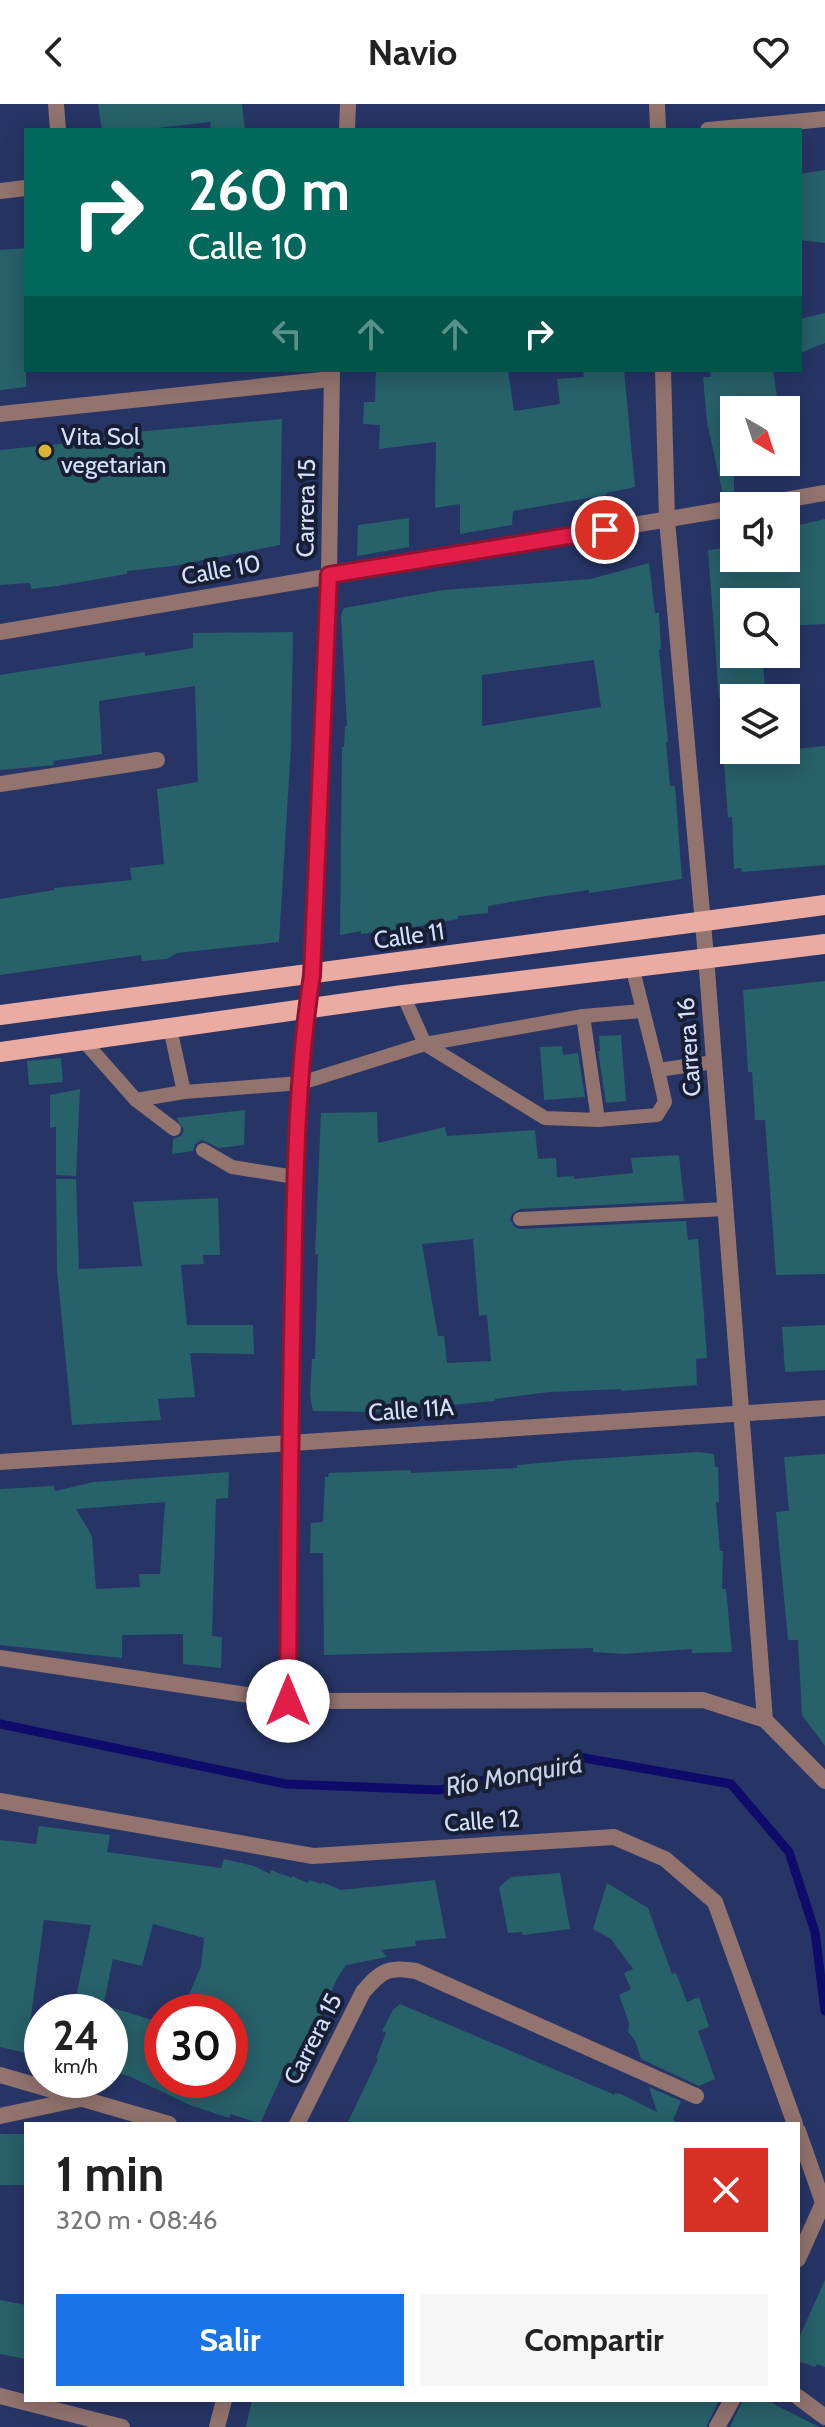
<!DOCTYPE html>
<html lang="es">
<head>
<meta charset="utf-8">
<style>
  :root { --surface:#fff; --page:#f6f6f6; --text:#222; --muted:#767676; --accent:#1a73e8 }
  body { margin:0; font-family:Cabin,sans-serif; background:var(--page); color:var(--text); height:100vh; display:flex; flex-direction:column; font-size:30px; white-space:nowrap }
  * { box-sizing:border-box; margin:0 }
  p { font-size:26px; color:var(--muted) }
  .icon { flex:none; width:44px; height:44px; fill:none; stroke:currentColor; stroke-width:2; stroke-linecap:round; stroke-linejoin:round }
  .map { position:relative; flex:1; overflow:hidden }
  .side { position:absolute; left:24px; top:2018px; width:776px; height:280px; display:flex; flex-direction:column; background:var(--surface); border-radius:0px; box-shadow:0 4px 20px #0003 }
  .side>* { flex:none }
  .banner { position:absolute; left:24px; top:24px; width:778px; height:244px; border-radius:0px; box-shadow:0 4px 20px #0003; background:#00695c; color:#fff; overflow:hidden }
  .needle { width:52px; rotate:141deg }
  .buttons { position:absolute; left:720px; top:292px; display:grid; gap:16px }
  .buttons a { display:grid; place-items:center; width:80px; height:80px; border-radius:0px; background:var(--surface); box-shadow:0 4px 20px #0003; font-size:40px }
  .speed { position:absolute; left:24px; top:1890px; display:flex; gap:16px; font-size:40px; font-weight:700; text-align:center }
  .speed>* { display:grid; place-content:center; width:104px; height:104px; border-radius:50%; background:var(--surface); box-shadow:0 4px 20px #0003; line-height:1 }
  .speed small { font-size:20px; font-weight:400 }
  .speed .limit { border:12px solid #d22; background:#fff; color:#111 }
  .pin { position:absolute; display:grid; place-items:center; width:68px; height:68px; color:#fff; margin:-34px; border:4px solid #fff; border-radius:50%; box-shadow:0 2px 8px #0007 }
  .me { position:absolute; width:88px; margin:-44px; rotate:0deg; stroke-linejoin:round; filter:drop-shadow(0 0 6px #0008) }
  .turn { display:flex; align-items:center; gap:28px; height:168px; padding:0 32px; font-size:36px }
  .turn .icon { width:104px; height:104px; stroke-width:2.5 }
  .turn b { display:block; font-size:56px; line-height:68px }
  .lanes { display:flex; align-items:center; height:76px; padding:0 32px; background:#0003; justify-content:center; gap:40px; direction:ltr }
  .lanes .off { opacity:.35 }
  .round { display:grid; place-items:center; flex:none; width:84px; height:84px; border-radius:0px; background:var(--page) }
  .headline { display:flex; align-items:center; justify-content:space-between; height:136px; padding:0 32px }
  h1 { font-size:48px; font-weight:800; line-height:60px }
  .primary-button { display:flex; gap:16px; margin-top:auto; padding:16px 32px }
  .primary-button a { flex:1; height:92px; border-radius:0px; background:var(--accent); color:#fff; font-size:32px; font-weight:800; line-height:92px; text-align:center }
  .primary-button a+a { background:var(--page); color:var(--text) }
  header { display:flex; justify-content:space-between; align-items:center; height:104px; padding:0 32px; background:var(--surface); font-size:36px; font-weight:800 }
  .map>svg:first-child { display:block }
</style>
</head>
<body>
<header><svg class="icon" aria-label="back" viewBox="0 0 24 24"><path d="M15 5l-7 7 7 7"/></svg>Navio<svg class="icon" aria-label="heart" viewBox="0 0 24 24"><path d="M12 20l-8-8c-3-5 5-10 8-4 3-6 11-1 8 4z"/></svg></header>
<div class="map">
<svg width="825" height="2323" viewBox="0 0 825 2323">
  <rect width="100%" height="100%" fill="#273566"/>
  <g fill="none" stroke-linecap="round" stroke-linejoin="round">
    <polyline stroke="#0e0b6b" stroke-width="9" points="0,1620 286,1680 439,1686 584,1654 731,1680 789,1748 815,1828 825,1907"/>
  </g>
  <g fill="#27616a" fill-rule="evenodd">
    <polygon points="98,0 242,0 245,26 211,26 210,18 139,26 102,26"/>
    <polygon points="825,66 825,139 800,136 800,70"/>
    <polygon points="26,144 26,283 0,286 0,146"/>
    <polygon points="825,209 825,239 800,249 800,215"/>
    <polygon points="376,266 508,266 514,307 560,300 557,275 584,273 583,266 624,266 635,383 606,389 606,391 513,407 512,421 460,430 460,400 435,404 436,338 379,345 380,321 363,320 364,298 375,298"/>
    <polygon points="710,266 773,266 779,306 734,306 734,393 724,395 707,318 703,273 711,273"/>
    <polygon points="282,315 280,441 173,462 127,467 127,470 57,482 31,485 30,479 0,481 0,346 68,339 68,336 88,333 112,335 112,330"/>
    <polygon points="409,414 409,443 357,452 358,421"/>
    <polygon points="825,415 825,520 786,522 786,498 734,498 734,550 762,550 766,594 719,594 708,446 734,443 734,454 786,454 786,424"/>
    <path d="M649,459l6,50h4l2,36 -2,1 9,92h-2l4,44h5l7,93 -93,14v-3l-49,7 -52,9v7l-30,3v3l-49,9 -48,6v-3l-21,4 2,-188h2l1,-21h2l-6,-111 3,-7 99,-18 148,-11zM594,556l7,47 -119,19v-51z"/>
    <polygon points="293,528 291,641 279,838 177,849 167,855 142,857 141,851 0,871 0,795 54,786 54,784 132,776 130,764 164,760 157,685 198,678 195,582 99,597 102,650 53,657 54,661 0,666 0,571 145,548 145,552 193,544 193,529"/>
    <polygon points="825,642 825,761 742,768 741,764 734,765 732,713 728,714 723,646 786,646"/>
    <polygon points="825,877 825,1170 776,1171 765,1016 755,1016 752,968 748,968 743,886"/>
    <polygon points="621,931 626,997 606,999 598,947 600,947 599,932"/>
    <polygon points="562,942 563,951 578,949 585,993 544,996 540,943"/>
    <polygon points="61,954 63,978 29,981 27,957"/>
    <polygon points="80,985 76,1072 56,1071 56,1023 50,1024 50,991"/>
    <polygon points="245,1006 244,1041 219,1044 202,1036 195,1040 193,1047 172,1050 173,1035 181,1032 184,1026 176,1014"/>
    <path d="M377,1008l1,31 67,-16 2,9 88,-6 3,29 18,-1 1,19 17,-1v3l59,-6 -2,-15 48,-3 5,46 -164,8 -8,5 -2,6 5,7 5,2 166,-8 2,19 10,-1 6,76 3,43 -11,1 1,26 -76,6v-2l-71,3 -55,7v2l-122,11 -60,-1 -3,-16 2,-36h3l3,-105h-3l6,-141zM473,1135l6,77 8,-1 4,46 -44,2 -3,-27h-6l-16,-92z"/>
    <polygon points="56,1075 76,1075 79,1165 142,1162 133,1098 218,1094 220,1151 203,1151 204,1160 181,1161 187,1221 253,1221 254,1250 190,1249 195,1293 158,1295 161,1316 72,1321 57,1166"/>
    <polygon points="825,1221 825,1266 785,1268 782,1223"/>
    <polygon points="699,1348 714,1350 715,1363 718,1363 719,1398 716,1399 720,1447 723,1447 722,1485 726,1485 732,1548 692,1549 692,1545 624,1550 593,1548 593,1544 324,1551 323,1449 310,1449 311,1419 323,1418 325,1373 328,1373 329,1369 411,1366 411,1369 517,1364 517,1361 573,1356"/>
    <polygon points="825,1350 825,1642 802,1611 798,1536 788,1536 776,1408 789,1407 784,1353"/>
    <path d="M229,1368l-1,26 -12,1 -4,137 10,1 -1,31 -38,-4v-30l-61,1v23l-122,-13v-156l54,-3 1,5 39,-9zM165,1398l-5,72h-21l1,13 -44,2 -4,-53 -16,-27z"/>
    <polygon points="39,1722 110,1731 107,1748 221,1764 224,1755 254,1762 270,1770 271,1766 292,1774 292,1772 308,1779 309,1776 321,1780 322,1778 341,1786 435,1776 446,1834 415,1837 416,1842 381,1846 387,1853 346,1861 337,1875 293,1976 282,1971 260,2020 231,2010 229,2014 190,2001 129,1972 110,1968 110,1903 162,1919 162,1976 230,1976 230,1908 182,1908 201,1862 204,1834 153,1820 142,1862 113,1855 102,1908 73,1908 91,1821 44,1816 26,1949 0,1943 0,1736 36,1740"/>
    <polygon points="560,1769 570,1825 523,1831 522,1828 508,1829 499,1783 511,1773"/>
    <polygon points="607,1779 648,1804 672,1870 676,1869 687,1898 699,1893 709,1923 698,1927 715,1975 699,1982 641,1955 635,1936 628,1928 629,1919 619,1891 631,1885 624,1869 633,1865 611,1835 593,1825"/>
    <polygon points="400,1900 615,1991 615,1989 621,1990 657,2008 649,1983 681,1997 673,2016 681,2020 347,2020 378,1955 376,1954 386,1929 382,1927 393,1906"/>
    <rect x="0" y="2030" width="26" height="51"/>
    <polygon points="825,2176 825,2263 817,2260 815,2263 798,2257 798,2236"/>
    <polygon points="0,2196 26,2201 26,2255 0,2250"/>
    <polygon points="252,2296 719,2296 706,2323 246,2323"/>
    <polygon points="743,2296 766,2296 819,2323 730,2323"/>
  </g>
  <g fill="none" stroke-linecap="round" stroke-linejoin="round">
    <g stroke="#92736e" stroke-width="14">
      <polyline points="632,862 658,966 714,958"/>
      <polyline points="403,891 425,940 545,1014 598,1016 657,1011 665,998 658,966"/>
      <polyline points="583,912 598,1016"/>
      <polyline points="170,924 184,988 301,979 425,940 583,912 642,907"/>
      <polyline points="83,936 136,996 174,1025"/>
      <polyline points="136,996 184,988"/>
      <polyline points="203,1046 232,1063 295,1073"/>
      <polyline points="520,1115 726,1105"/>
    </g>
    <g stroke="#92736e" stroke-width="16">
      <polyline points="56,0 58,26"/>
      <polyline points="657,0 658,26"/>
      <polyline points="347,26 348,0"/>
      <polyline points="708,26 825,15"/>
      <polyline points="0,87 26,84"/>
      <polyline points="663,266 667,416 706,853 765,1616"/>
      <polyline points="0,310 331,275"/>
      <polyline points="749,402 825,389"/>
      <polyline points="0,528 734,404"/>
      <polyline points="0,680 157,656"/>
      <polyline points="0,1358 825,1304"/>
      <path d="M288,1597c1,-141 1,-282 5,-424 2,-100 3,-203 19,-302l17,-400 3,-205"/>
      <polyline points="0,1971 169,2020"/>
      <polyline points="0,2012 80,1995"/>
      <path d="M297,2020l66,-132c18,-21 25,-26 53,-21l280,125"/>
      <polyline points="798,2155 823,2099"/>
      <polyline points="0,2292 122,2323"/>
      <polyline points="798,2293 825,2313"/>
      <polyline points="217,2323 224,2296"/>
      <polyline points="717,2323 732,2296"/>
    </g>
    <g stroke="#92736e" stroke-width="16">
      <polyline points="0,1554 288,1597 703,1596 765,1616 825,1677"/>
      <polyline points="0,1697 313,1752 614,1733 665,1755 715,1798 795,2020"/>
      <polyline points="798,2027 825,2104"/>
    </g>
    <g stroke="#eaaca2" stroke-width="20">
      <polyline points="0,911 825,801"/>
      <polyline points="0,948 403,891 825,840"/>
    </g>
  </g>
  <g fill="none" stroke-linecap="round" stroke-linejoin="round">
    <g stroke="#92132f" stroke-width="20">
      <path id="route" d="M288,1597c1,-137 2,-274 5,-412 2,-104 3,-211 19,-314l17,-400 276,-45"/>
    </g>
    <use href="#route" stroke="#e11d48" stroke-width="14"/>
  </g>
  <circle fill="#dcb233" stroke="#181f35" stroke-width="3" cx="45" cy="347" r="8"/>
  <g text-anchor="middle" stroke-width="8" stroke-linejoin="round" paint-order="stroke">
    <g font-size="24" fill="#d5e0ff" stroke="#181f35" text-anchor="start">
      <text x="61" y="341">Vita Sol<tspan x="61" dy="28">vegetarian</tspan></text>
    </g>
    <g font-size="24" fill="#d5e0ff" stroke="#181f35">
      <text transform="translate(306 404) rotate(-89)" y="8">Carrera 15</text>
      <text transform="translate(221 466) rotate(-10)" y="8">Calle 10</text>
      <text transform="translate(409 832) rotate(-8)" y="8">Calle 11</text>
      <text transform="translate(689 943) rotate(-94)" y="8">Carrera 16</text>
      <text transform="translate(411 1306) rotate(-4)" y="8">Calle 11A</text>
      <text transform="translate(482 1717) rotate(-4)" y="8">Calle 12</text>
      <text transform="translate(313 1935) rotate(-63)" y="8">Carrera 15</text>
    </g>
    <g font-size="26" font-style="italic" fill="#c6d0e9" stroke="#181f35">
      <text transform="translate(514 1671) rotate(-10)" y="9">Río Monquirá</text>
    </g>
  </g>
</svg>
<div class="buttons">
<a><svg class="needle" viewBox="-14 -14 28 28"><path d="M0-13l5 13h-10z" fill="#e53935"/><path d="M0 13l5-13h-10z" fill="#767676"/></svg></a>
<a><svg class="icon" aria-label="sound" viewBox="0 0 24 24"><path d="M4 9h4l5-4v14l-5-4H4zM17 9q2 3 0 6"/></svg></a>
<a><svg class="icon" aria-label="search" viewBox="0 0 24 24"><circle cx="10" cy="10" r="6"/><path d="M15 15l6 6"/></svg></a>
<a><svg class="icon" aria-label="layers" viewBox="0 0 24 24"><path d="M12 4l9 5-9 5-9-5zM3 14l9 5 9-5"/></svg></a>
</div>
<div class="speed"><div>24<small>km/h</small></div><div class="limit">30</div></div>
<div class="pin" style="left:605px;top:426px;background:#d93025"><svg class="icon" aria-label="arrive" viewBox="0 0 24 24"><path d="M6 21V4h12l-3 4 3 4H6"/></svg></div>
<svg class="me" style="left:288px;top:1597px" viewBox="-20 -20 40 40"><circle r="19" fill="#fff"/><path d="M0-13L10 11 0 6-10 11z" fill="#e11d48"/></svg>
<div class="banner">
<div class="turn"><svg class="icon" aria-label="right" viewBox="0 0 24 24"><path d="M7 20v-9h11M14 6l5 5-5 5"/></svg><div><b>260 m</b>Calle 10</div></div>
<div class="lanes"><svg class="icon off" aria-label="left" viewBox="0 0 24 24"><path d="M17 20v-9H6M10 6l-5 5 5 5"/></svg><svg class="icon off" aria-label="ahead" viewBox="0 0 24 24"><path d="M12 20V5M6 11l6-6 6 6"/></svg><svg class="icon off" aria-label="ahead" viewBox="0 0 24 24"><path d="M12 20V5M6 11l6-6 6 6"/></svg><svg class="icon" aria-label="right" viewBox="0 0 24 24"><path d="M7 20v-9h11M14 6l5 5-5 5"/></svg></div>
</div>
<section class="side">
<div class="headline"><div><h1>1 min</h1><p>320 m · 08:46</p></div><a class="round" style="background:#d93025;color:#fff"><svg class="icon" aria-label="close" viewBox="0 0 24 24"><path d="M6 6l12 12M18 6L6 18"/></svg></a></div>
<div class="primary-button"><a>Salir</a><a>Compartir</a></div>
</section>
</div>
</body>
</html>
